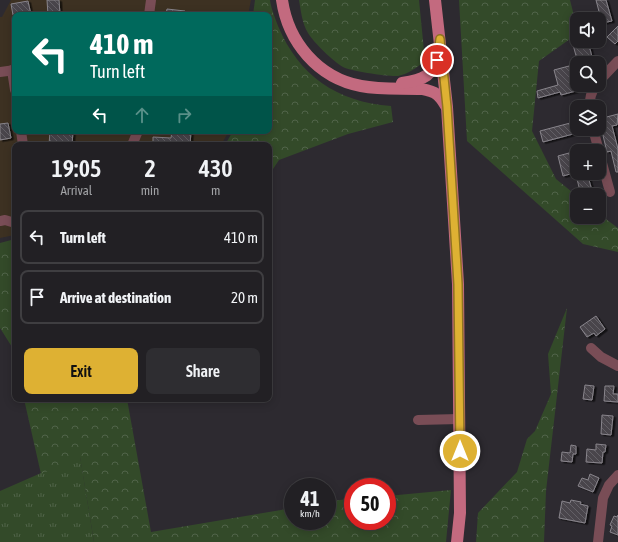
<!DOCTYPE html>
<html lang="en">
<head>
<meta charset="utf-8">
<style>
  :root { --surface:#222024; --page:#2e2d31; --text:#f1f3f6; --muted:#a2a3a6; --line:#3f3e41; --accent:#deb133 }
  body { margin:0; font-family:"Asap Condensed",sans-serif; background:var(--page); color:var(--text); height:100vh; display:flex; flex-direction:column; font-size:15px; white-space:nowrap }
  * { box-sizing:border-box; margin:0 }
  p { font-size:13px; color:var(--muted) }
  .icon { flex:none; width:22px; height:22px; fill:none; stroke:currentColor; stroke-width:2; stroke-linecap:round; stroke-linejoin:round }
  .map { position:relative; flex:1; overflow:hidden }
  .drawer { position:absolute; left:12px; top:142px; width:260px; height:260px; display:flex; flex-direction:column; background:var(--surface); border-radius:8px; box-shadow:0 2px 10px #0003,0 0 0 1px var(--line) }
  .drawer>* { flex:none }
  .top-card { position:absolute; left:12px; top:12px; width:260px; height:122px; border-radius:8px; box-shadow:0 2px 10px #0003,0 0 0 1px var(--line); background:#00695c; color:#fff; overflow:hidden }
  .tools { position:absolute; left:570px; top:12px; display:grid; gap:8px }
  .tools a { display:grid; place-items:center; width:36px; height:36px; border-radius:8px; background:var(--surface); box-shadow:0 2px 10px #0003,0 0 0 1px var(--line); font-size:20px }
  .speed { position:absolute; left:284px; top:478px; display:flex; gap:8px; font-size:20px; font-weight:700; text-align:center }
  .speed>* { display:grid; place-content:center; width:52px; height:52px; border-radius:50%; background:var(--surface); box-shadow:0 2px 10px #0003,0 0 0 1px var(--line); line-height:1 }
  .speed small { font-size:10px; font-weight:400 }
  .speed .limit { border:6px solid #d22; background:#fff; color:#111 }
  .pin { position:absolute; display:grid; place-items:center; width:34px; height:34px; color:#fff; margin:-17px; border:2px solid #fff; border-radius:50%; box-shadow:0 1px 4px #0007 }
  .me { position:absolute; width:44px; margin:-22px; rotate:0deg; stroke-linejoin:round; filter:drop-shadow(0 0 3px #0008) }
  .turn { display:flex; align-items:center; gap:14px; height:84px; padding:0 12px; font-size:18px }
  .turn .icon { width:52px; height:52px; stroke-width:2.5 }
  .turn b { display:block; font-size:28px; line-height:34px }
  .lanes { display:flex; align-items:center; height:38px; padding:0 12px; background:#0003; justify-content:center; gap:20px; direction:ltr }
  .lanes .off { opacity:.35 }
  .eta { display:flex; justify-content:space-evenly; align-items:center; height:68px; text-align:center }
  .eta b { font-size:24px; font-weight:600; line-height:28px }
  .cta { display:flex; gap:8px; margin-top:auto; padding:8px 12px }
  .cta a { flex:1; height:46px; border-radius:8px; background:var(--accent); color:#111; font-size:16px; font-weight:600; line-height:46px; text-align:center }
  .cta a+a { background:var(--page); color:var(--text) }
  ul { padding:0; list-style:none }
  li { display:flex; align-items:center; gap:12px; height:54px; margin:0 8px 6px; padding:0 4px; border:2px solid var(--line); border-radius:8px }
  li div { flex:1 }
  li b { display:block; font-size:15px }
  li em { font-style:normal }
  .map>svg:first-child { display:block }
</style>
</head>
<body>
<div class="map">
<svg width="618" height="542" viewBox="0 0 618 542">
  <defs>
    <pattern id="grass-tufts" width="24" height="20" patternUnits="userSpaceOnUse"><rect width="24" height="20" fill="#334a29"/><path d="M3 7l-1-3M5 7V3M7 7l1-3M15 17l-1-3M17 17v-4M19 17l1-3" fill="none" stroke="#516449"/></pattern>
    <pattern id="forest-crowns" width="20" height="18" patternUnits="userSpaceOnUse"><rect width="20" height="18" fill="#334a29"/><path d="M2 6a3 3 0 1 1 6 0M12 15a3 3 0 1 1 6 0" fill="none" stroke="#516449"/></pattern>
    <pattern id="building-back-hatch" width="6" height="6" patternUnits="userSpaceOnUse"><rect width="6" height="6" fill="#48454b"/><path d="M-1 5l2 2M0 0l6 6M5-1l2 2" fill="none" stroke="#636066"/></pattern>
    <filter id="shadow"><feDropShadow dx="2.5" dy="1.5" stdDeviation="0" flood-color="#0009"/></filter>
  </defs>
  <rect width="100%" height="100%" fill="#2d2a30"/>
  <polygon fill="#3d3122" points="11,0 251,0 248,15 15,15 15,131 229,131 221,145 15,145 15,235 0,238 0,17 2,17"/>
  <polygon fill="url(#grass-tufts)" points="80,456 94,542 0,542 0,491"/>
  <g fill="url(#forest-crowns)">
    <path d="M255,0h15c1,9 5,17 8,26 21,50 59,76 113,80l2,16 -45,12 -69,26 -10,15v-30h-44l8,-14h36v-116h-16z"/>
    <path d="M299,0h120l6,61c-7,6 -17,13 -27,15 -8,1 -48,-5 -55,-9 -10,-6 -29,-24 -35,-34 -6,-10 -7,-22 -9,-33z"/>
    <polygon points="459,0 570,0 577,28 577,34 539,61 532,131 556,179 577,196 577,217 599,217 599,214 618,228 618,252 583,244 467,141"/>
    <polygon points="15,239 15,361 12,347 0,328 0,243"/>
    <polygon points="567,308 546,491 544,542 476,542 478,513 517,472 527,439 535,431 551,394 548,354"/>
    <polygon points="24,399 127,399 151,532 293,508 293,521 327,521 327,502 353,498 353,521 387,521 387,496 451,490 446,542 94,542 80,457 41,474"/>
  </g>
  <g fill="url(#building-back-hatch)" stroke="#89858c" filter="url(#shadow)">
    <polygon points="47,0 59,0 60,15 48,15"/>
    <polygon points="596,0 606,0 612,21 602,23"/>
    <polygon points="28,1 31,15 13,15 11,4"/>
    <polygon points="167,9 185,11 184,15 166,15"/>
    <polygon points="618,26 618,41 615,44 607,37"/>
    <polygon points="572,41 588,41 593,61 578,63"/>
    <polygon points="569,66 576,91 561,95 560,92 538,98 537,91 558,85 554,70"/>
    <polygon points="618,114 617,125 612,126 618,149 618,172 616,172 611,151 607,152 599,119"/>
    <polygon points="574,122 577,133 543,142 540,131"/>
    <polygon points="8,123 11,138 0,140 0,124"/>
    <polygon points="50,131 73,131 72,145 49,145"/>
    <polygon points="172,131 191,131 190,145 153,145 153,137 171,138"/>
    <polygon points="569,153 574,173 563,176 558,156"/>
    <polygon points="587,173 593,194 581,195 576,175"/>
    <polygon points="596,316 605,329 596,336 594,333 587,337 580,327"/>
    <polygon points="585,385 594,386 592,400 583,399"/>
    <polygon points="605,386 614,386 613,394 618,394 618,402 604,401"/>
    <polygon points="602,415 613,416 611,435 601,434"/>
    <polygon points="596,444 606,445 605,452 603,452 602,463 586,462 587,449 596,450"/>
    <polygon points="571,445 576,446 576,454 573,454 572,462 561,461 562,452 570,453"/>
    <polygon points="590,474 599,478 593,492 578,486 582,478 588,480"/>
    <polygon points="571,500 581,502 580,504 588,506 585,523 559,518 562,501 570,503"/>
    <polygon points="618,515 618,535 610,532 612,526 610,525 614,516 617,517"/>
  </g>
  <g fill="none" stroke-linecap="round" stroke-linejoin="round">
    <g stroke="#794d56" stroke-width="10">
      <polyline points="149,15 151,0"/>
      <polyline points="12,70 15,90"/>
      <polyline points="0,72 15,70"/>
      <polyline points="599,81 618,61"/>
      <path d="M590,107c-1,-9 1,-15 6,-22"/>
      <polyline points="593,129 599,151"/>
      <polyline points="21,131 23,145"/>
      <polyline points="132,145 138,131"/>
      <polyline points="599,152 610,192"/>
      <polyline points="0,221 5,220 15,223"/>
      <polyline points="591,348 601,357 618,366"/>
      <polyline points="418,420 459,419"/>
      <polyline points="598,542 603,498 609,485 618,475"/>
    </g>
    <g stroke="#c36a7f" stroke-width="12">
      <path d="M282,0c6,42 36,78 79,86 20,4 41,2 61,3 14,3 17,5 24,17"/>
      <polyline points="435,0 447,107 458,284 460,513 457,542"/>
      <path d="M402,83c21,-3 33,-7 36,-31"/>
    </g>
  </g>
  <g fill="none" stroke-linecap="round" stroke-linejoin="round">
    <g stroke="#907321" stroke-width="10">
      <polyline id="route" points="437,60 440,39 447,107 458,284 460,451"/>
    </g>
    <use href="#route" stroke="#deb133" stroke-width="7"/>
  </g>
</svg>
<div class="tools">
<a><svg class="icon" aria-label="sound" viewBox="0 0 24 24"><path d="M4 9h4l5-4v14l-5-4H4zM17 9q2 3 0 6"/></svg></a>
<a><svg class="icon" aria-label="search" viewBox="0 0 24 24"><circle cx="10" cy="10" r="6"/><path d="M15 15l6 6"/></svg></a>
<a><svg class="icon" aria-label="layers" viewBox="0 0 24 24"><path d="M12 4l9 5-9 5-9-5zM3 14l9 5 9-5"/></svg></a>
<a>+</a>
<a>−</a>
</div>
<div class="speed"><div>41<small>km/h</small></div><div class="limit">50</div></div>
<div class="pin" style="left:437px;top:60px;background:#d93025"><svg class="icon" aria-label="arrive" viewBox="0 0 24 24"><path d="M6 21V4h12l-3 4 3 4H6"/></svg></div>
<svg class="me" style="left:460px;top:451px" viewBox="-20 -20 40 40"><circle r="17" fill="#deb133" stroke="#fff" stroke-width="3"/><path d="M0-11L8 9 0 5-8 9z" fill="#fff"/></svg>
<div class="top-card">
<div class="turn"><svg class="icon" aria-label="left" viewBox="0 0 24 24"><path d="M17 20v-9H6M10 6l-5 5 5 5"/></svg><div><b>410 m</b>Turn left</div></div>
<div class="lanes"><svg class="icon" aria-label="left" viewBox="0 0 24 24"><path d="M17 20v-9H6M10 6l-5 5 5 5"/></svg><svg class="icon off" aria-label="ahead" viewBox="0 0 24 24"><path d="M12 20V5M6 11l6-6 6 6"/></svg><svg class="icon off" aria-label="right" viewBox="0 0 24 24"><path d="M7 20v-9h11M14 6l5 5-5 5"/></svg></div>
</div>
<section class="drawer">
<div class="eta">
<div><b>19:05</b><p>Arrival</p></div>
<div><b>2</b><p>min</p></div>
<div><b>430</b><p>m</p></div>
</div>
<ul>
<li><svg class="icon" aria-label="left" viewBox="0 0 24 24"><path d="M17 20v-9H6M10 6l-5 5 5 5"/></svg><div><b>Turn left</b></div><em>410 m</em></li>
<li><svg class="icon" aria-label="arrive" viewBox="0 0 24 24"><path d="M6 21V4h12l-3 4 3 4H6"/></svg><div><b>Arrive at destination</b></div><em>20 m</em></li>
</ul>
<div class="cta"><a>Exit</a><a>Share</a></div>
</section>
</div>
</body>
</html>
